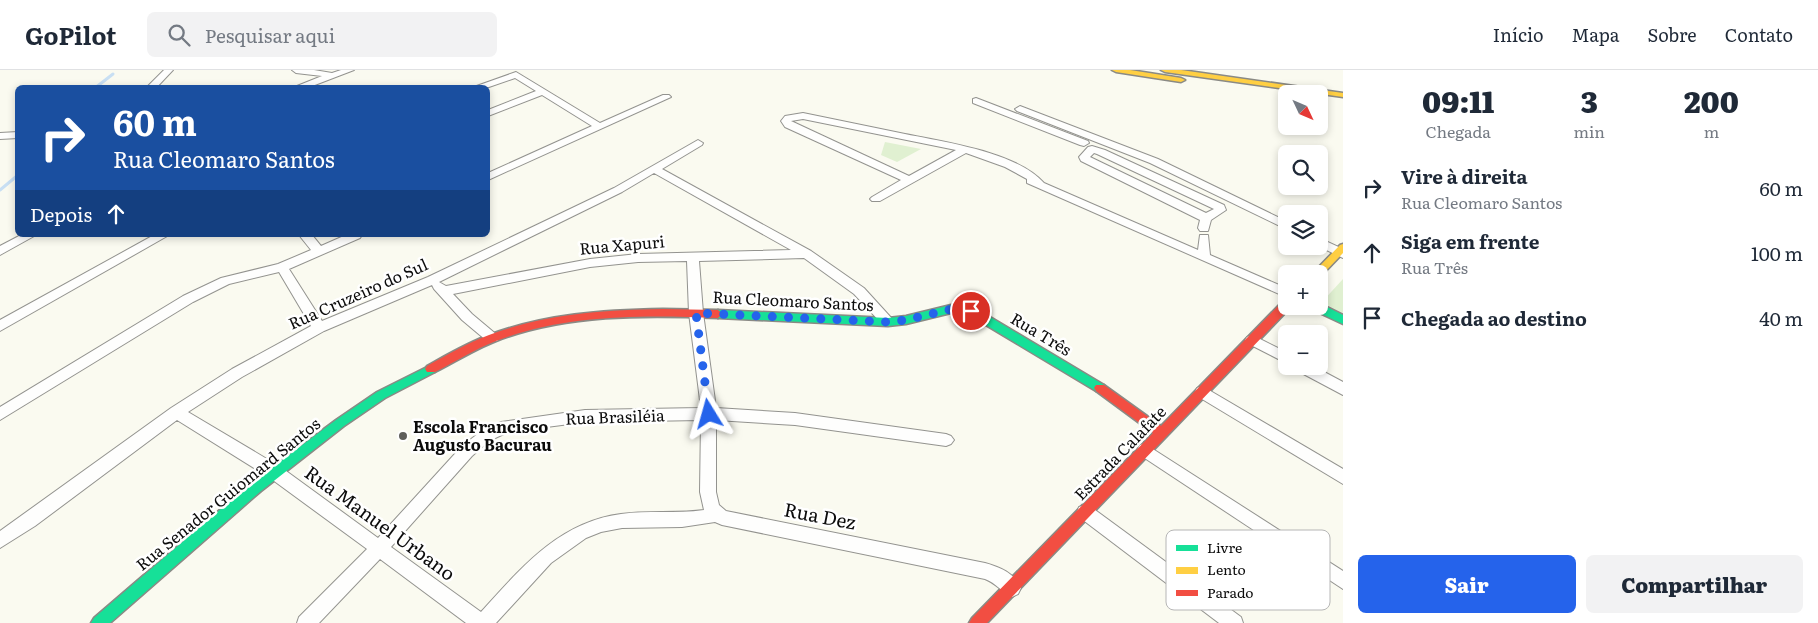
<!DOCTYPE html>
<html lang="pt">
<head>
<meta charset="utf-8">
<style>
  :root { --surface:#fff; --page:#f2f2f3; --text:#1f2937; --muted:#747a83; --line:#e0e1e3; --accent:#2563eb }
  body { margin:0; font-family:Literata,serif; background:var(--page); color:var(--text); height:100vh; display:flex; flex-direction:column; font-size:19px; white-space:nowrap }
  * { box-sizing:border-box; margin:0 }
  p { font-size:16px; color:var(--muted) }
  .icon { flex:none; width:28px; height:28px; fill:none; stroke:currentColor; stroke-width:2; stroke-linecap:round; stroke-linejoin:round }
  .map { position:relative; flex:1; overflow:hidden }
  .panel { display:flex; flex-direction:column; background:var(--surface); width:475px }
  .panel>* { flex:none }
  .hud { position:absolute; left:15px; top:15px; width:475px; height:152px; border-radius:8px; box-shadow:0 2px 8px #0003; background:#1a4fa0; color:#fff; overflow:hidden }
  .needle { width:32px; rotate:134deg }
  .controls { position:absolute; left:1278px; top:15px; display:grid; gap:10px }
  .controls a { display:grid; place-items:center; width:50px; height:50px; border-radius:8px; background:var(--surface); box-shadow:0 2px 8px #0003; font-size:25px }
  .pin { position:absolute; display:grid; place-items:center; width:42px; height:42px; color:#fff; margin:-21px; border:2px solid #fff; border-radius:50%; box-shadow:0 1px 5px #0007 }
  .me { position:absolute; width:55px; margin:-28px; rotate:352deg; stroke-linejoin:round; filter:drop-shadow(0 0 4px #0008) }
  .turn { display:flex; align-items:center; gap:18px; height:105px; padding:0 15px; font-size:22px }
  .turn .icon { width:65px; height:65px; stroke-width:2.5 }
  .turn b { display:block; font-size:35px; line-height:42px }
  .then { display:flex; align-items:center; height:48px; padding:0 15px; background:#0003; gap:10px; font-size:19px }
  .eta { display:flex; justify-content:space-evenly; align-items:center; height:85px; text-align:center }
  .eta b { font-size:30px; font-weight:800; line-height:35px }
  .action { display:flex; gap:10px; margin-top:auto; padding:10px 15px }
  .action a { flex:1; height:58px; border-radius:8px; background:var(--accent); color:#fff; font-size:20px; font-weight:800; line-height:58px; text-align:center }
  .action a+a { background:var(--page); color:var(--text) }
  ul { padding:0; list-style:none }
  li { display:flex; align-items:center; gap:15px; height:65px; padding:0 15px }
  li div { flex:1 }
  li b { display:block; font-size:19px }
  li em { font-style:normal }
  header { display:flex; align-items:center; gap:30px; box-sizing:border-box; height:70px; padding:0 25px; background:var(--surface); border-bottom:1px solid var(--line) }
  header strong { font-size:24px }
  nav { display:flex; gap:28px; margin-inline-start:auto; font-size:18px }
  .search { width:350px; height:45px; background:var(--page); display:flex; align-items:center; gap:12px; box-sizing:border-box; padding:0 18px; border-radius:8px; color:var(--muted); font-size:19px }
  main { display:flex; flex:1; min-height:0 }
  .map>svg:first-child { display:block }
</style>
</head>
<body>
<header>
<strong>GoPilot</strong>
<div class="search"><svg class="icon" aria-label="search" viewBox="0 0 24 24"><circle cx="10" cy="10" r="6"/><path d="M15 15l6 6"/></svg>Pesquisar aqui</div>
<nav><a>Início</a><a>Mapa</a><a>Sobre</a><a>Contato</a></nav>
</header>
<main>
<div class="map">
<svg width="1343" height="553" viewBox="0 0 1343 553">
  <rect width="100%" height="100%" fill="#fafaf0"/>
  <g fill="#e0f0d1">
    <polygon points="885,72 921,79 897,92 881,85"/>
    <polygon points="1343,209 1343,243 1321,233"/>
  </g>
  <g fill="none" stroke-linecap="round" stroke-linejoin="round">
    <g stroke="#c8dff3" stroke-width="3">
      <polyline points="95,18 113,4"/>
      <polyline points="0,120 18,105"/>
    </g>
    <g stroke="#93938f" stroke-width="2">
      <g id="street">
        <polygon points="164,0 173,0 156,18 146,18"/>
        <polygon points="292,0 314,0 332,3 341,0 354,0 307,18 292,18 322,6 296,3"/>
        <polygon points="516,2 600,53 663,25 669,25 671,27 488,110 488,103 592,56 542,25 488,46 488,40 536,21 515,8 486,18 471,18"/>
        <polygon points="976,28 1088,71 1089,73 1084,76 1080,75 973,33 973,29"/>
        <polygon points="1020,36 1158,89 1286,151 1286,159 1150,93 1017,41 1015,39"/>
        <path d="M803,43c34,7 68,14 102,21 39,8 112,18 139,49l154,67 2,-15h8l2,20 76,33v9l-259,-114v-4l-22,-12 -39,-14 -86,48h-8l-2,-2 2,-2 29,-17 -116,-53 -4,-6 4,-5zM803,49l153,31 -47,26 -118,-55z"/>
        <polygon points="18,62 18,68 0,69 0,63"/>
        <path d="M698,70l5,3 -1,2 -40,24 149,82 53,37 31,34 -2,3h-10l-29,-31 -50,-36 -105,3 4,52 13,95 79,5 151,21 5,2 3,4 -3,4 -5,2 -151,-21 -79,-5v72l3,13 7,6 259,52c14,4 30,10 36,25l-3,6 -6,3c-10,-5 -16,-14 -27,-18l-263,-54 -7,-3 -33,5 -60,1 -21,4 -15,6 -35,25 -55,60h-30l-86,-64 -61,64h-22l2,-6 68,-68 -97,-71 -93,-58 -142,106 -35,22v-17l171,-123 61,-39 79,-43 -32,-54 -50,12 -36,18 -193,118v-13l183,-111 38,-18 57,-14 33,-14 -12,-15h13l9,11 25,-11h16l-2,3 -71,31 33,52 106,-44 186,-89zM654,103l137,77 -153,4 -48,5 -144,27 -7,-4 183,-90zM687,191l2,52 12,95 -116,2 -84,12 -22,11 -17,13 -84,92 -96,-70 -94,-56 54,-35 82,-46 108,-46 2,4 28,31 25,21h10l2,-3 -2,-3 -25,-21 -19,-20 137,-27 48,-5zM701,350l-1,72 4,18c-28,4 -56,0 -83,4 -62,8 -100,54 -140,98l-90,-65 81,-91 17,-15 19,-9 77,-10z"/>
        <path d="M1092,76l13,4 119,55 2,5 -15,10 -3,11h-8l-2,-3 2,-8 -119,-59 -2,-4 9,-10zM1094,83l3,1 117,55 -8,4 -116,-56z"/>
        <polygon points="21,165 36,165 0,185 0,176"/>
        <polygon points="154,165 169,165 0,261 0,250"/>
        <polygon points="1319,168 1343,179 1343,188 1318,176"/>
        <polygon points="1252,265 1286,282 1286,293 1247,273 1245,270 1247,267"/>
        <polygon points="1294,296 1313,296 1343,312 1343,325 1296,300"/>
        <polygon points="1202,316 1343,399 1343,414 1197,326 1195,322 1197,318"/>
        <polygon points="1145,374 1343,501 1343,519 1140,385 1137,380 1140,375"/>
        <polygon points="1085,435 1091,437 1241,547 1243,553 1219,553 1079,447 1077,442 1079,437"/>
      </g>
    </g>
    <g stroke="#8a8a85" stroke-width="3">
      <g id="fast">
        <polygon points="1319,233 1343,245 1343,254 1311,239 1310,236 1319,236"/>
        <polygon points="951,235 975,238 1104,315 1106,318 1104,321 1096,321 969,245 951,243 906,254 888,256 718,248 713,244 718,240 888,248 906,246"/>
        <polygon points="431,295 435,296 437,299 435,302 385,328 344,356 261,421 110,553 91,553 94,548 251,413 336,350 377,322"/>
      </g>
    </g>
    <g stroke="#8a8a85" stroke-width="3">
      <g id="slow">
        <polygon points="1112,0 1130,0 1181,8 1185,10 1181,12 1116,2"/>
        <polygon points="1161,0 1181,0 1343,23 1343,27 1165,2"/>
        <polygon points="1343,174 1343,183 1321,206 1319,207 1319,204 1312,204 1340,175"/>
      </g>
    </g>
    <g stroke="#8a8a85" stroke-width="3">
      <g id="jam">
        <polygon points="1286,231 1286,236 1291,236 1290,238 987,553 969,553 972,548 1153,363 1096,321 1094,318 1096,315 1104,315 1161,356 1282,232"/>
        <path d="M663,239l55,1 5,4 -5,4c-74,-3 -152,-4 -222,23 -21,8 -41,21 -61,31h-8l-2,-3 2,-3c20,-11 40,-23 62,-31 56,-21 114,-25 174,-26z"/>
      </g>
    </g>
    <use href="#street" fill="#fefefd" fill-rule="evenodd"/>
    <use href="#fast" fill="#16e098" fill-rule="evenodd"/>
    <use href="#slow" fill="#ffcf43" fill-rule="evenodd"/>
    <use href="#jam" fill="#f24e42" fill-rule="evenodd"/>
  </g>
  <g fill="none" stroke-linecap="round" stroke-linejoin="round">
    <polyline stroke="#2563eb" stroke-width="9" stroke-dasharray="0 16.2" points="709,344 696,243 888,252 906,250 952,239 971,241"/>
  </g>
  <circle fill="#5f5f5c" stroke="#fff" stroke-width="2" cx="403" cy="366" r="5"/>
  <g text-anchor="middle" stroke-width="5" stroke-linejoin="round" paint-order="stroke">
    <g font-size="16" fill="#0c0c0c" stroke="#fff">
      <text transform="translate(622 175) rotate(-5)" y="6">Rua Xapuri</text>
      <text transform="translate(358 224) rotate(-24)" y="6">Rua Cruzeiro do Sul</text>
      <text transform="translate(793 231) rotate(3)" y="6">Rua Cleomaro Santos</text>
      <text transform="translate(1041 264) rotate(31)" y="6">Rua Três</text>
      <text transform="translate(615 347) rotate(-2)" y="6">Rua Brasiléia</text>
      <text transform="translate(1120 383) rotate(-46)" y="6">Estrada Calafate</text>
      <text transform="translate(228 424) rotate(-39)" y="6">Rua Senador Guiomard Santos</text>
    </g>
    <g font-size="16" font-weight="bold" fill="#0c0c0c" stroke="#fff" text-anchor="start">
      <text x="413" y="363">Escola Francisco<tspan x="413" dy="18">Augusto Bacurau</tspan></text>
    </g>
    <g font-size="19" fill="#0c0c0c" stroke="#fff">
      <text transform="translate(820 446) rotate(11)" y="7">Rua Dez</text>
      <text transform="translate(380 453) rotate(36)" y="7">Rua Manuel Urbano</text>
    </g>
  </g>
  <rect x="1166" y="460" width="164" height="80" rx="8" fill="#fff" stroke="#b6b6b6" stroke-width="1"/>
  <rect x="1176" y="475" width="22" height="6" fill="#16e098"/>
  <rect x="1176" y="497" width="22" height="7" fill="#ffcf43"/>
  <rect x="1176" y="520" width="22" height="6" fill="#f24e42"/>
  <g font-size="14" fill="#0c0c0c">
    <text x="1207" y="483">Livre</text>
    <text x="1207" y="505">Lento</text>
    <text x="1207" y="528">Parado</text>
  </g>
</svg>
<div class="controls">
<a><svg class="needle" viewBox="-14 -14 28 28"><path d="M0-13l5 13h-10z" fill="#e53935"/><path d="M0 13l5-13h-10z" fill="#747a83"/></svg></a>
<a><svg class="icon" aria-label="search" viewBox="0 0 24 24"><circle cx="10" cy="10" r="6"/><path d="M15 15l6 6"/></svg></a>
<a><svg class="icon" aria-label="layers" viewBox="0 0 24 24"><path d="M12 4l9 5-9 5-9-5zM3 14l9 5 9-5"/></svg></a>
<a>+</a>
<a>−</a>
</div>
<div class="pin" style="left:971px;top:241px;background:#d93025"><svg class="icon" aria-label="arrive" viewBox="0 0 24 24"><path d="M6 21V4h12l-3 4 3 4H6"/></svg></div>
<svg class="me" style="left:709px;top:344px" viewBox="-20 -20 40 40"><path d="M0-17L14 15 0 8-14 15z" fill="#2563eb" stroke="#fff" stroke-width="4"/></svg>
<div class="hud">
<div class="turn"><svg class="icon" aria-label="right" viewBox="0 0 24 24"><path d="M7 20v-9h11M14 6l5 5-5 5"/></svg><div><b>60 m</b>Rua Cleomaro Santos</div></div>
<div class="then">Depois<svg class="icon" aria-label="ahead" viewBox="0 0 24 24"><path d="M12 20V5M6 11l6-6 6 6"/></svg></div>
</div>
</div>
<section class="panel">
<div class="eta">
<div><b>09:11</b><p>Chegada</p></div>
<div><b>3</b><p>min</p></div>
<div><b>200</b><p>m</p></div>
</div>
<ul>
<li><svg class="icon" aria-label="right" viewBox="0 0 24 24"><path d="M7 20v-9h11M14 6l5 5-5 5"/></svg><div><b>Vire à direita</b><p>Rua Cleomaro Santos</p></div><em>60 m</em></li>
<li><svg class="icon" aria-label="ahead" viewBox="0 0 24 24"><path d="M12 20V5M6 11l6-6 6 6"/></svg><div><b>Siga em frente</b><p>Rua Três</p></div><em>100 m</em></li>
<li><svg class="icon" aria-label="arrive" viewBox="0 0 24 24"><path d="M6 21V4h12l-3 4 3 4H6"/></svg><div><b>Chegada ao destino</b></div><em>40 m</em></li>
</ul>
<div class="action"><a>Sair</a><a>Compartilhar</a></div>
</section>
</main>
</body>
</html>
